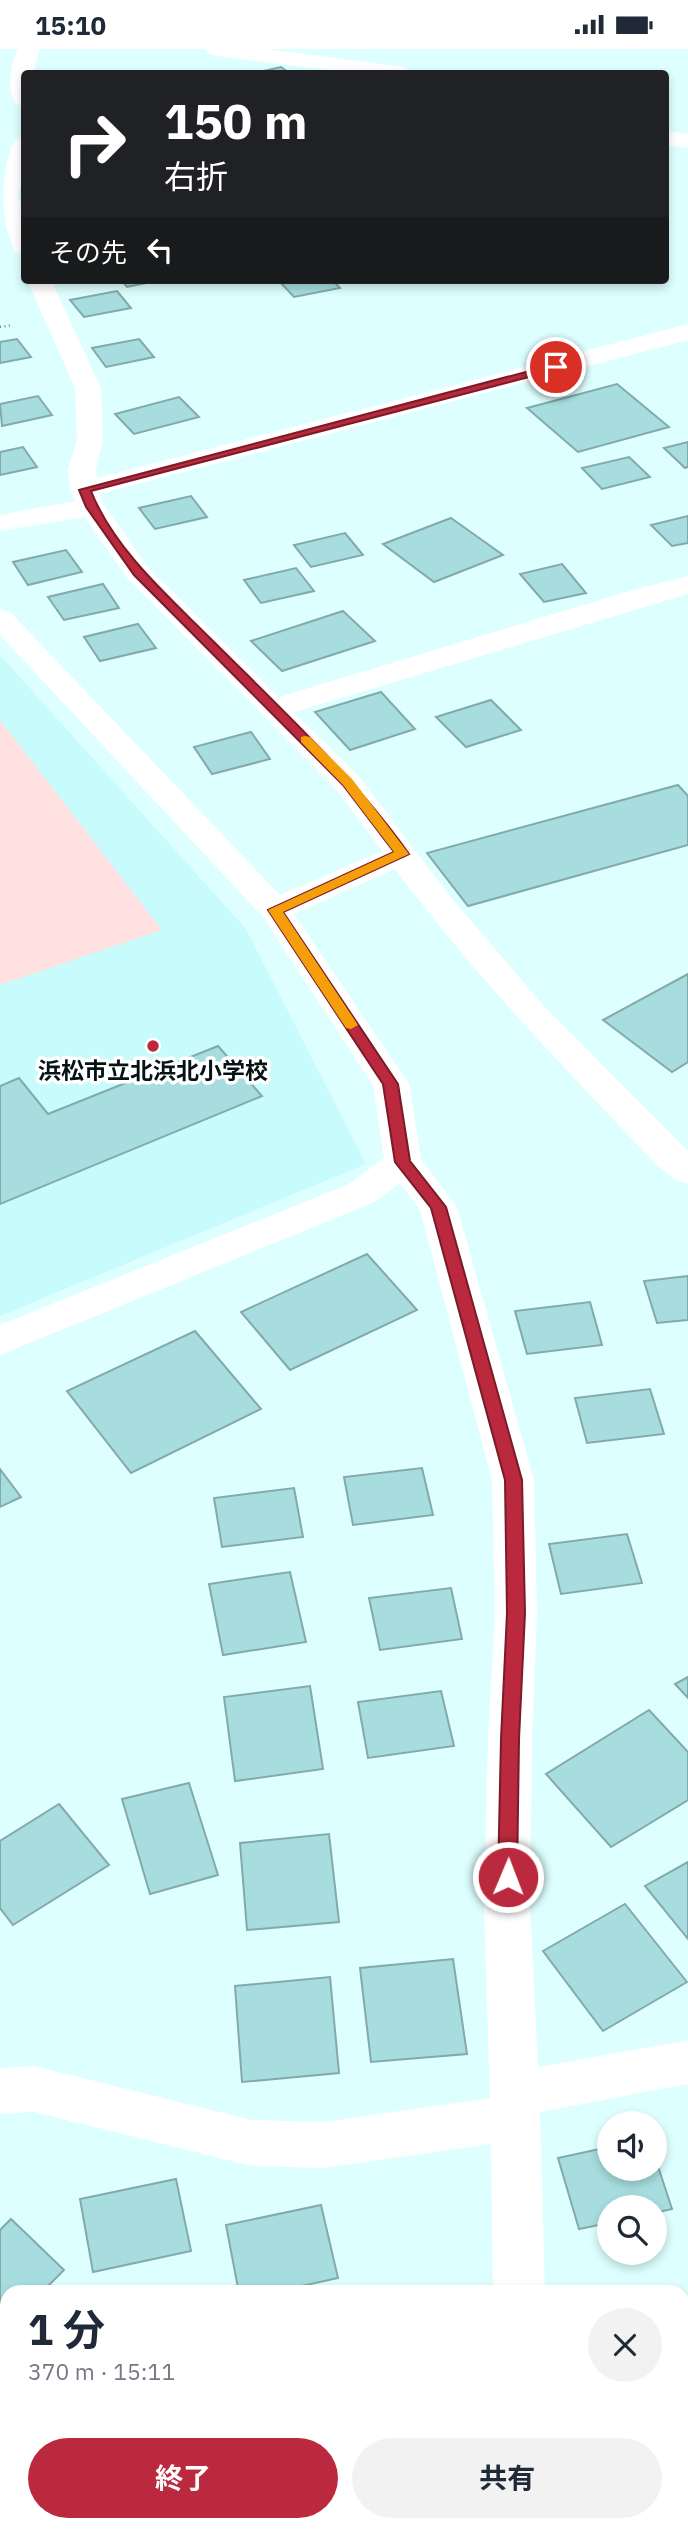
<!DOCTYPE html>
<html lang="ja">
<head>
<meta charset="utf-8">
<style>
  :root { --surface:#fff; --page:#f2f2f3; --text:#1f2937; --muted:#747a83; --accent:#ba293d }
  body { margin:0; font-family:"IBM Plex Sans","Noto Sans JP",sans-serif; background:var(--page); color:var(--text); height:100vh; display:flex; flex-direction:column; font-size:26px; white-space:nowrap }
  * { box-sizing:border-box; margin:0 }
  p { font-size:23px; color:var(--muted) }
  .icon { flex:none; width:38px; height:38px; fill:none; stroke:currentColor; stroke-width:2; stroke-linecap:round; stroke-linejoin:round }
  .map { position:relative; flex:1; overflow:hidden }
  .sheet { position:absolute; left:0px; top:2236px; width:690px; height:247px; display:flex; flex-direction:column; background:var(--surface); border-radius:21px 21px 0 0; box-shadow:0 4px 10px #0003 }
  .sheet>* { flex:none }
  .top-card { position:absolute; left:21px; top:21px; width:648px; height:214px; border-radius:7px; box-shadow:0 4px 10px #0003; background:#202124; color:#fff; overflow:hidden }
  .tools { position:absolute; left:597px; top:2062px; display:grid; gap:14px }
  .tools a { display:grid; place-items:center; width:70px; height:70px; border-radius:50%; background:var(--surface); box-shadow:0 4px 10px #0003; font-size:35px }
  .pin { position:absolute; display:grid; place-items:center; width:60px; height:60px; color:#fff; margin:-30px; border:4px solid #fff; border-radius:50%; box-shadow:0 2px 7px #0007 }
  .me { position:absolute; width:77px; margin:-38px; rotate:1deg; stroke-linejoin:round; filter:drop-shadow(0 0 5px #0008) }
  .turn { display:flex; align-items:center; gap:24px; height:147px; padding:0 28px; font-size:32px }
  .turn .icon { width:91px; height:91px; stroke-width:2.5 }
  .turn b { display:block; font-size:49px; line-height:60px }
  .then { display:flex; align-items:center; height:66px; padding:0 28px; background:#0003; gap:14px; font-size:26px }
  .round { display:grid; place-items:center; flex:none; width:74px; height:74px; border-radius:37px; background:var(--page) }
  .summary { display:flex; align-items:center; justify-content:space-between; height:119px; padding:0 28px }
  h1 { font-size:42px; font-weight:700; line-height:52px }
  .cta { display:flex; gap:14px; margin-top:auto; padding:14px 28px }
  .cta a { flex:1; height:80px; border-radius:42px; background:var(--accent); color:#fff; font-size:28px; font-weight:700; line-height:80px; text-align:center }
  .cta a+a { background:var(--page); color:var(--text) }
  .status { display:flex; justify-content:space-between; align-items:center; height:49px; padding:0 35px; background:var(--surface); direction:ltr }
  .status svg { height:19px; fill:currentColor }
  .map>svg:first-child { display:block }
</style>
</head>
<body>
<div class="status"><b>15:10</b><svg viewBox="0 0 49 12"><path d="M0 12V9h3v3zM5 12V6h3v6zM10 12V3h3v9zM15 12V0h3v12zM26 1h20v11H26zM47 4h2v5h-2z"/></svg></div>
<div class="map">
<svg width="688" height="2483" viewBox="0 0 688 2483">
  <rect width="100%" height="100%" fill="#deffff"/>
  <polygon fill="#c7fbfc" points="0,606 246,880 366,1115 0,1267"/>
  <polygon fill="#fee1e0" points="0,671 162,881 0,936"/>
  <g fill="#a7ddde" stroke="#83aaab" stroke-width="2">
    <polygon points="281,18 289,24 255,24"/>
    <polygon points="121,231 161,231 127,238"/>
    <polygon points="278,231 332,231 340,239 294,248"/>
    <polygon points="117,242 131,259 84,268 70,251"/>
    <polygon points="17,290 31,308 0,314 0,293"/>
    <polygon points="139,290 154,308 106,318 92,299"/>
    <polygon points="617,335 669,378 578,403 527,359"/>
    <polygon points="38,347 52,366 2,377 0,355"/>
    <polygon points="179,348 199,368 134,385 115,365"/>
    <polygon points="688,393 688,418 685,419 664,399"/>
    <polygon points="23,398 37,418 0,426 0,403"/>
    <polygon points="629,408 650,428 602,440 582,419"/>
    <polygon points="191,447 207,468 155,480 139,459"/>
    <polygon points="688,467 688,494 672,497 651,476"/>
    <polygon points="451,469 503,506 434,533 383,495"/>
    <polygon points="345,484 363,506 311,518 294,496"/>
    <polygon points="66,501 82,523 28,536 13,513"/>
    <polygon points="562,515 586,544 544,553 520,525"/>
    <polygon points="296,519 314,542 261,554 244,531"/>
    <polygon points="103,535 119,559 64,571 48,548"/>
    <polygon points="343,562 375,592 282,622 251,592"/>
    <polygon points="138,575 156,599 100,612 84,588"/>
    <polygon points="381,643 415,680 350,701 315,663"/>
    <polygon points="491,651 521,681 466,698 436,668"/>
    <polygon points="251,683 270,710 212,725 194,698"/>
    <polygon points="678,736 688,747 688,796 468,857 427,804"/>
    <polygon points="688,925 688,1013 672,1023 603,971"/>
    <polygon points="218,997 262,1047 0,1155 0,1037 19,1029 48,1065"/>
    <polygon points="367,1205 417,1261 290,1321 241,1263"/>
    <polygon points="688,1227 688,1271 657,1274 644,1232"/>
    <polygon points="590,1253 602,1296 527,1305 515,1262"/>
    <polygon points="195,1282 261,1360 131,1424 67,1342"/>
    <polygon points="650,1340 664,1385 587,1394 575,1349"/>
    <polygon points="422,1419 433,1466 353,1476 344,1428"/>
    <polygon points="0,1420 21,1448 0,1458"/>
    <polygon points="294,1439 303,1488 222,1498 214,1449"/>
    <polygon points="627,1485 642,1534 561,1545 549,1495"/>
    <polygon points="290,1523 306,1593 223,1606 209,1535"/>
    <polygon points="451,1539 462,1590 380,1601 369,1549"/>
    <polygon points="688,1628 688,1649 675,1635"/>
    <polygon points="310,1637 323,1720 235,1732 224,1648"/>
    <polygon points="441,1642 454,1697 368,1709 358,1653"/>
    <polygon points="649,1661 688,1703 688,1751 611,1798 546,1725"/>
    <polygon points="189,1734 218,1826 150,1845 122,1750"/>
    <polygon points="59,1755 109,1816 13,1876 0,1859 0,1792"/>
    <polygon points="329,1785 339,1873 247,1881 240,1794"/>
    <polygon points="688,1813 688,1890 645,1837"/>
    <polygon points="625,1855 687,1933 603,1982 543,1902"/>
    <polygon points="453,1910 467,2005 371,2013 360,1919"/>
    <polygon points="330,1928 339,2024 242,2033 235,1937"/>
    <polygon points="609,2098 609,2119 654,2119 654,2105 672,2160 654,2164 654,2158 609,2158 609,2174 579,2180 558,2109"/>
    <polygon points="176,2130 191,2202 93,2223 80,2150"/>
    <polygon points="321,2156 338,2229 270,2244 239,2244 226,2176"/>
    <polygon points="11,2170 64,2221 41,2244 7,2244 7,2276 0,2283 0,2181"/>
    <polygon points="7,2471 7,2476 73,2476 75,2483 0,2483 0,2475"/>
  </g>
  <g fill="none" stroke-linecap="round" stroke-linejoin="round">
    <polyline stroke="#748c8c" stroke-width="2.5" stroke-dasharray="1 3.5" stroke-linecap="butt" points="0,278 13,276"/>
    <g fill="#fff" fill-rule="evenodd">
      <path d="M18,0h22l-7,24h-9v33l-8,-2c-10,-16 -6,-39 2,-55z"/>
      <polygon points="206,0 266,0 398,17 406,19 409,24 352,24 217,7 209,5"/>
      <polygon points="665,82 688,85 688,99 665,96"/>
      <path d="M24,89v38l-6,19 6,19v40l-9,-2c-15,-34 -15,-71 -3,-107l4,-5z"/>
      <path d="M27,231h24l50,108 2,51 -7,31 1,8 591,-154v16l-588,154 5,12 43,61 131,130 354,-107 55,-14v18l-394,118 64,63 91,120 94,110 145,146v33l-13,-4 -20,-17c-91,-95 -181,-188 -260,-294l-101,45 115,170 12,75 36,48 77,273 3,133 -5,126 -2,166 8,162 150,-27v44l-148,28 5,181h-52l-2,-149 -167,24 -72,-2 -218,-54 -34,2v-46l34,-2 218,54 72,2 166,-24 -6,-193 4,-166 7,-126 -3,-133 -72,-270 -20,-27 -25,19 -375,153v-30l349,-141 35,-26 -11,-73 -110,-168 -263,-282v-26l10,3 270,283 102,-44 -46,-62 -208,-210 -44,-62 -84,14v-16l75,-14 -5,-11 -2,-20 9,-31 -2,-51z"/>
      <polygon points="494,2476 550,2476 551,2483 495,2483"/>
    </g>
  </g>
  <path fill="#ba293d" stroke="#791b28" stroke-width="2" d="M556,315l5,3 -1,2 -469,122c23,58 77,105 120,148 69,69 141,135 198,215l-126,58 115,172 12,77 36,46 76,273 3,133 -6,126 -2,138 -3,6 -6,2 -7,-2 -3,-6 3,-138 6,-126 -2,-133 -74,-272 -36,-46 -12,-78 -115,-174 126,-58 -51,-67 -209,-210 -48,-68 -7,-17z"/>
  <polygon fill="#f59e0b" points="305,687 310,688 352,730 409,805 283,863 358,976 351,980 346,979 268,861 394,803 343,736 301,693 301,688"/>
  <circle fill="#ba293d" stroke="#fff" stroke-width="2.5" cx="153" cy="997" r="7"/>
  <g text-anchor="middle" stroke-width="7" stroke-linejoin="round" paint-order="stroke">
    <g font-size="23" font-weight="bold" fill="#051313" stroke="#fff">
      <text x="153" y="1030">浜松市立北浜北小学校</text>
    </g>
  </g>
</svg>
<div class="tools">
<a><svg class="icon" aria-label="sound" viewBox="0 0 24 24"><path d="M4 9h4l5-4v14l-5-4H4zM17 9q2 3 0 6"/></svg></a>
<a><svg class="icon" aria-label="search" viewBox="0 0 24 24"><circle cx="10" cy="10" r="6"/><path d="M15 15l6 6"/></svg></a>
</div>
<div class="pin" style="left:556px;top:318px;background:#d93025"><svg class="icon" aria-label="arrive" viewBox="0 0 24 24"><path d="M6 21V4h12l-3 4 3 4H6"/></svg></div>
<svg class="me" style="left:508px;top:1828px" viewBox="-20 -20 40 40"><circle r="17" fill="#ba293d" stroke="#fff" stroke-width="3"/><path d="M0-11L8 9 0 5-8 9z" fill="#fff"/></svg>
<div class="top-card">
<div class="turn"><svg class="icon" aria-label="right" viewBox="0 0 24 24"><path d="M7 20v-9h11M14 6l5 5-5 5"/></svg><div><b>150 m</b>右折</div></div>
<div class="then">その先<svg class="icon" aria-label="left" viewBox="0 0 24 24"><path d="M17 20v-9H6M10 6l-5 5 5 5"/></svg></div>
</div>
<section class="sheet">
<div class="summary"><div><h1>1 分</h1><p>370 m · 15:11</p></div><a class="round"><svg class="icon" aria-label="close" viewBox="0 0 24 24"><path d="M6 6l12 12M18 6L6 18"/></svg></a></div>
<div class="cta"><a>終了</a><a>共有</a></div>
</section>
</div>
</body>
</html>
